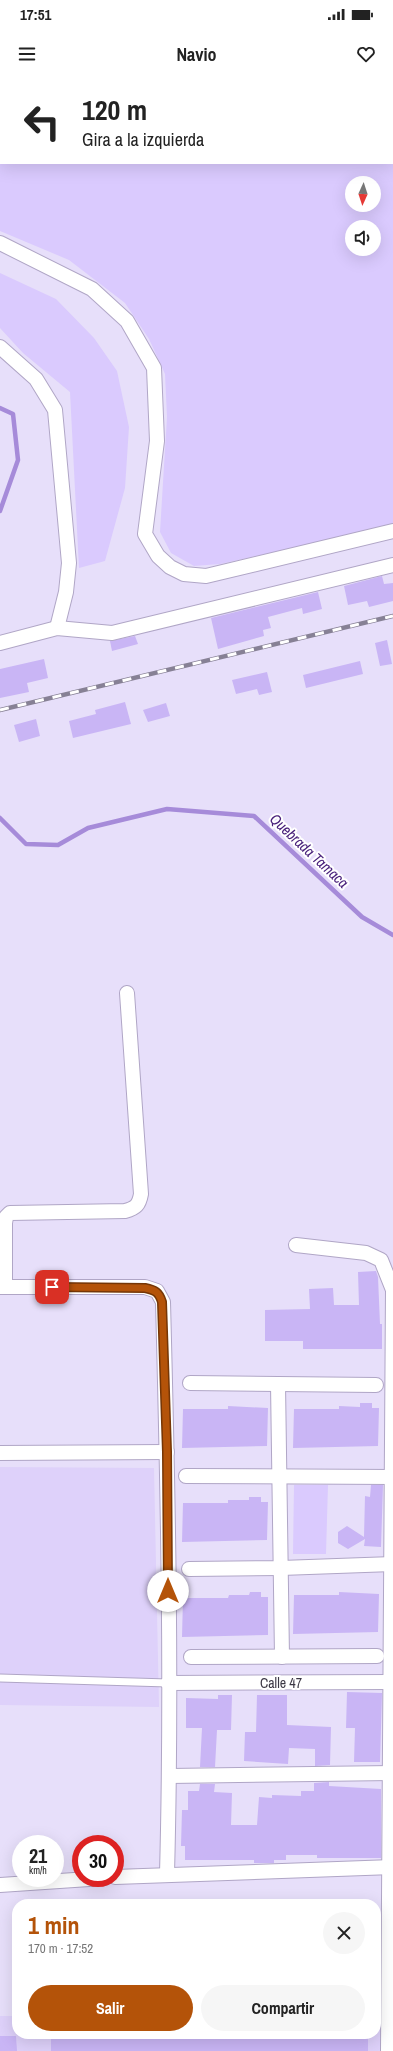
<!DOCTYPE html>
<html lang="es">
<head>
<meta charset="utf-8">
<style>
  :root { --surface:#fff; --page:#f6f6f6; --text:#222; --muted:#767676; --accent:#b45309 }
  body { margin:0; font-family:"Archivo Narrow",sans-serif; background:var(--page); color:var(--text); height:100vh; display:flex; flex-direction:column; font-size:15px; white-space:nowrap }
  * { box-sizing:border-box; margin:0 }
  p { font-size:13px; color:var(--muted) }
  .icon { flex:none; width:22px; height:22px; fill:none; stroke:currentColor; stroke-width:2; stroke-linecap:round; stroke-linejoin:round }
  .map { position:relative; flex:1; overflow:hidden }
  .side { position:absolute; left:12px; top:1819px; width:369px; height:140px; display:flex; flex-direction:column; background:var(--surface); border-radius:16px; box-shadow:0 4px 16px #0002 }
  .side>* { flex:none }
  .hud { position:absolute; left:0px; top:0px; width:393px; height:84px; box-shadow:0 4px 16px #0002; background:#fff; color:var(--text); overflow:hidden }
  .needle { width:26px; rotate:183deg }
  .controls { position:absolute; left:345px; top:96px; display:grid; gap:8px }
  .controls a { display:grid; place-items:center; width:36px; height:36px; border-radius:50%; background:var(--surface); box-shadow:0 4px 16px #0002; font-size:20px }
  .speed { position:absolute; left:12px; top:1755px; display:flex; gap:8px; font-size:20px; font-weight:700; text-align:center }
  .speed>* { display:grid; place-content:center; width:52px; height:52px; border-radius:50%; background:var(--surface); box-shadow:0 4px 16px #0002; line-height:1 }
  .speed small { font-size:10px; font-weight:400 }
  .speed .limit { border:6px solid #d22; background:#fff; color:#111 }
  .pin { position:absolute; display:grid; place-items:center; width:34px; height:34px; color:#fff; margin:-17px; border-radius:8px; box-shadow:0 2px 6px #0006 }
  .me { position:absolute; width:44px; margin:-22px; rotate:0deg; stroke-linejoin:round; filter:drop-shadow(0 0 3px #0008) }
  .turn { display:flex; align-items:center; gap:14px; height:84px; padding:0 16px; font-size:18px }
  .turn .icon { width:52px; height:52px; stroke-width:2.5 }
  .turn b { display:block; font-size:28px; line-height:34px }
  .round { display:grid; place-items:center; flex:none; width:42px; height:42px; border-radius:21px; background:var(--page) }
  .head { display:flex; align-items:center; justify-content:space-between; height:68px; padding:0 16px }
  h1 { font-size:24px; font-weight:700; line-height:30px; color:var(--accent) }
  .button { display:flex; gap:8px; margin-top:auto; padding:8px 16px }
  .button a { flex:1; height:46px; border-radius:24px; background:var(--accent); color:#fff; font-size:16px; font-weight:700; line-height:46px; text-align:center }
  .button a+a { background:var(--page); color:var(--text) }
  .status { display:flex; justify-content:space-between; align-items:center; height:28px; padding:0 20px; background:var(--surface); direction:ltr }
  .status svg { height:11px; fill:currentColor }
  header { display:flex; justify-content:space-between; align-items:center; height:52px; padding:0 16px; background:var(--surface); font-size:18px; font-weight:700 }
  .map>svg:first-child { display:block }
</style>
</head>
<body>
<div class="status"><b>17:51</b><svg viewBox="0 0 49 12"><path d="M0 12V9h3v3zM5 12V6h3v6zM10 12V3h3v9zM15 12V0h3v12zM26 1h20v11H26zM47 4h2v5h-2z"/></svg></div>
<header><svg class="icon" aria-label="menu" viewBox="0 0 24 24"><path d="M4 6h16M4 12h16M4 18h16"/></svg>Navio<svg class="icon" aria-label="heart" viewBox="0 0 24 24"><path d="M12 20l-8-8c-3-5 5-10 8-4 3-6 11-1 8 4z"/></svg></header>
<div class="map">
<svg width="393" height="1971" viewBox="0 0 393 1971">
  <rect width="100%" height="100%" fill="#e7dffa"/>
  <g fill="#ded1fa">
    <polygon points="0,1387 154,1388 159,1627 0,1625"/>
    <polygon points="0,1936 17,1936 17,1954 376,1954 376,1940 382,1941 381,1971 0,1971"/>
  </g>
  <g fill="#dacafe" fill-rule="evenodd">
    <path d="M0,0h393v446l-173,38 -26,2 -23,-13 -11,-21 7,-115 -2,-43 -16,-35 -24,-36 -56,-43 -69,-29zM1,1h391v82h-391zM352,103h22v22h-22zM352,147h22v22h-22z"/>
    <polygon points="0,193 56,219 94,258 117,291 129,347 125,408 105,481 79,488 70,312 23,273 0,248"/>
    <polygon points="294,1405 328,1405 326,1474 293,1474"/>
  </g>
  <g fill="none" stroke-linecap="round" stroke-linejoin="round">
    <g stroke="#a68bd9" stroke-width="4.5">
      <polyline points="0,328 13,334 18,380 0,431"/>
      <polyline points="0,738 26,764 58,765 88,748 167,729 254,736 362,837 393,855"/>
    </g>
  </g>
  <g fill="#c9b5f5">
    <polygon points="382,496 384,504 393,503 393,521 369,527 367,521 348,525 344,506"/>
    <polygon points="318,512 322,529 303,534 302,528 268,537 271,548 263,550 264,556 218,569 211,538"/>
    <polygon points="135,556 138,564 112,571 110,561"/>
    <polygon points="387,560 392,584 380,586 375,563"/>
    <polygon points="44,579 48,598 27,603 29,612 0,618 0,589"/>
    <polygon points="360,581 363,594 306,608 303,595"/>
    <polygon points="267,592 272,612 259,615 257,609 236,614 232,600"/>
    <polygon points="125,622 131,644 73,658 69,641 96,634 95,630"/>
    <polygon points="166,623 170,636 148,642 143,630"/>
    <polygon points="36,639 40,656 19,662 14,645"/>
    <polygon points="376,1191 378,1197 380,1244 382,1244 382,1269 303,1269 303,1261 265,1261 265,1230 310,1229 309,1209 333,1208 334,1225 359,1225 358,1192"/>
    <polygon points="360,1323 372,1323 372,1328 379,1328 378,1366 293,1368 294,1329 339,1329 339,1326 360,1327"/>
    <polygon points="228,1326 268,1328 267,1366 182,1368 183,1329 228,1329"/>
    <polygon points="371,1405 383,1405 381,1467 364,1466 365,1459 348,1469 338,1463 338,1452 347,1446 364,1457 365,1416 370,1417"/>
    <polygon points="249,1417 261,1417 261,1422 268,1422 267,1460 182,1462 183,1423 228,1423 228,1420 249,1420"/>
    <polygon points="250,1512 261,1512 261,1517 268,1517 268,1555 182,1557 183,1518 228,1518 229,1515 249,1515"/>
    <polygon points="339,1512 379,1514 378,1552 293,1554 294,1515 339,1515"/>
    <polygon points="347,1612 382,1613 380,1682 354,1682 355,1648 346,1648"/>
    <polygon points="218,1615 232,1615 231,1650 217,1650 215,1687 200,1687 202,1648 186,1648 186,1618 218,1619"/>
    <polygon points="257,1615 287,1615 287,1645 331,1647 330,1685 315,1686 315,1669 289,1668 288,1684 244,1681 245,1652 256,1652"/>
    <polygon points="329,1702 329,1706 381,1709 381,1778 317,1778 317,1775 286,1775 286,1780 274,1780 274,1783 254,1783 254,1780 185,1780 185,1766 181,1766 182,1730 188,1730 188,1711 199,1711 200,1704 215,1704 214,1712 232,1713 231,1745 257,1745 259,1717 272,1718 272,1715 301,1716 301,1711 314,1711 314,1703"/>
    <rect x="51" y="1954" width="317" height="17"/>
    <polygon points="0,1956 16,1956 17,1971 0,1971"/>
  </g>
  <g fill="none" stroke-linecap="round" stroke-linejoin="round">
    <g stroke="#b0a6c6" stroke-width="9">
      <polyline id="service" points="0,1598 168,1603"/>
    </g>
    <g stroke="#b0a6c6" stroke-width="16">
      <g id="minor">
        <polyline points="0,163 92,209 127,241 154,288 157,361 145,454 158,476 170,487 184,494 206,496 393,451"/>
        <polyline points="0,267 36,299 55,330 69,483 66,512 57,548"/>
        <polyline points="0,563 57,548 112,553 393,485"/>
        <polyline points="296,1165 366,1173 381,1180 393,1210"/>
        <path d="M0,1207h145l12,4 6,11c5,191 9,382 4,572"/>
        <path d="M5,1207v-64l1,-6 4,-4 115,-2c11,-3 14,-6 16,-17l-14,-201"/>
        <polyline points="190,1303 376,1305"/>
        <polyline points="278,1304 282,1577"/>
        <polyline points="0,1373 167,1372"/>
        <polyline points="186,1396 393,1397"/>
        <polyline points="189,1489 281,1488 393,1484"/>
        <polyline points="191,1577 377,1576"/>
        <polyline points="168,1603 393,1602"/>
        <polyline points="170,1696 393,1693"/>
        <polyline points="115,1797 393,1787"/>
        <polyline points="0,1805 104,1798"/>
        <polyline points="388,1971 393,1210"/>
      </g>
    </g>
    <use href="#service" stroke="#fff" stroke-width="7"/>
    <use href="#minor" stroke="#fff" stroke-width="14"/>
    <g stroke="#878195" stroke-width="4.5">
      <polyline id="rail" points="0,630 393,536"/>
    </g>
    <use href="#rail" stroke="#fff" stroke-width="3" stroke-dasharray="9" stroke-linecap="butt"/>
  </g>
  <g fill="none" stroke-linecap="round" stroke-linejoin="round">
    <g stroke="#753606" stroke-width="10">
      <path id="route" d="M52,1207l93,1c10,2 14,4 17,14l5,150 1,139"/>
    </g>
    <use href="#route" stroke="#b45309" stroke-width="7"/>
  </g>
  <g text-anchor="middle" stroke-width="4" stroke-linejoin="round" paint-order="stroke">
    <g font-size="14" fill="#3b3744" stroke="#fff">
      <text x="281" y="1608">Calle 47</text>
    </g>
    <g font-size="15" font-style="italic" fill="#49217b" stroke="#fff">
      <text transform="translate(309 771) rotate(43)" y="5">Quebrada Tamaca</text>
    </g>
  </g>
</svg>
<div class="controls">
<a><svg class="needle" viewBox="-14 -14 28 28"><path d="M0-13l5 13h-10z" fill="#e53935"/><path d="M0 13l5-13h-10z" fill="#767676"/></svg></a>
<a><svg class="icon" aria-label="sound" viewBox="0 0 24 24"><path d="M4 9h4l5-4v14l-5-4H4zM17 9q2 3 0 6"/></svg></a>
</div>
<div class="speed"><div>21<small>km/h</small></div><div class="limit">30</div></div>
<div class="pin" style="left:52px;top:1207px;background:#d93025"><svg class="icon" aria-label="arrive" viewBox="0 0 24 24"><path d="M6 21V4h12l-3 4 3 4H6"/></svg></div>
<svg class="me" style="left:168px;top:1511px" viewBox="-20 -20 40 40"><circle r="19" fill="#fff"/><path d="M0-13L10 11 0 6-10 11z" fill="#b45309"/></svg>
<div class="hud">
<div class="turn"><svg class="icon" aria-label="left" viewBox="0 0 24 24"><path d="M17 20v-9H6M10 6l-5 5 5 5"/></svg><div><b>120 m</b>Gira a la izquierda</div></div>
</div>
<section class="side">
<div class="head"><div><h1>1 min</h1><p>170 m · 17:52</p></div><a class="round"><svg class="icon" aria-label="close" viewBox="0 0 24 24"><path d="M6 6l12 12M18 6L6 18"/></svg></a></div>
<div class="button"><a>Salir</a><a>Compartir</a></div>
</section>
</div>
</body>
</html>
